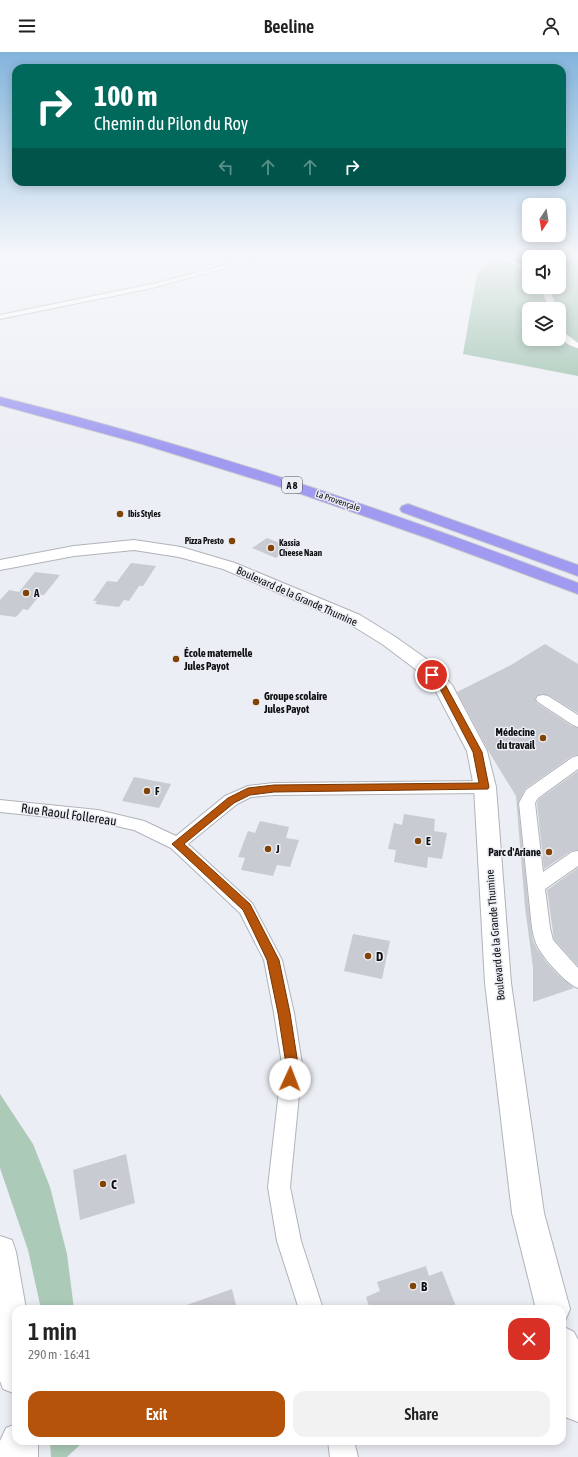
<!DOCTYPE html>
<html lang="en">
<head>
<meta charset="utf-8">
<style>
  :root { --surface:#fff; --page:#f2f2f2; --text:#222; --muted:#767676; --accent:#b45309 }
  body { margin:0; font-family:"Asap Condensed",sans-serif; background:var(--page); color:var(--text); height:100vh; display:flex; flex-direction:column; font-size:15px; white-space:nowrap }
  * { box-sizing:border-box; margin:0 }
  p { font-size:13px; color:var(--muted) }
  .icon { flex:none; width:22px; height:22px; fill:none; stroke:currentColor; stroke-width:2; stroke-linecap:round; stroke-linejoin:round }
  .map { position:relative; flex:1; overflow:hidden }
  .panel { position:absolute; left:12px; top:1253px; width:554px; height:140px; display:flex; flex-direction:column; background:var(--surface); border-radius:12px; box-shadow:0 2px 10px #0003 }
  .panel>* { flex:none }
  .banner { position:absolute; left:12px; top:12px; width:554px; height:122px; border-radius:12px; box-shadow:0 2px 10px #0003; background:#00695c; color:#fff; overflow:hidden }
  .needle { width:26px; rotate:192deg }
  .fabs { position:absolute; left:522px; top:146px; display:grid; gap:8px }
  .fabs a { display:grid; place-items:center; width:44px; height:44px; border-radius:8px; background:var(--surface); box-shadow:0 2px 10px #0003; font-size:20px }
  .pin { position:absolute; display:grid; place-items:center; width:34px; height:34px; color:#fff; margin:-17px; border:2px solid #fff; border-radius:50%; box-shadow:0 1px 4px #0007 }
  .me { position:absolute; width:44px; margin:-22px; rotate:2deg; stroke-linejoin:round; filter:drop-shadow(0 0 3px #0008) }
  .turn { display:flex; align-items:center; gap:14px; height:84px; padding:0 16px; font-size:18px }
  .turn .icon { width:52px; height:52px; stroke-width:2.5 }
  .turn b { display:block; font-size:28px; line-height:34px }
  .lanes { display:flex; align-items:center; height:38px; padding:0 16px; background:#0003; justify-content:center; gap:20px; direction:ltr }
  .lanes .off { opacity:.35 }
  .round { display:grid; place-items:center; flex:none; width:42px; height:42px; border-radius:12px; background:var(--page) }
  .overview { display:flex; align-items:center; justify-content:space-between; height:68px; padding:0 16px }
  h1 { font-size:24px; font-weight:600; line-height:30px }
  .action { display:flex; gap:8px; margin-top:auto; padding:8px 16px }
  .action a { flex:1; height:46px; border-radius:12px; background:var(--accent); color:#fff; font-size:16px; font-weight:600; line-height:46px; text-align:center }
  .action a+a { background:var(--page); color:var(--text) }
  header { display:flex; justify-content:space-between; align-items:center; height:52px; padding:0 16px; background:var(--surface); font-size:18px; font-weight:600 }
  .map>svg:first-child { display:block }
</style>
</head>
<body>
<header><svg class="icon" aria-label="menu" viewBox="0 0 24 24"><path d="M4 6h16M4 12h16M4 18h16"/></svg>Beeline<svg class="icon" aria-label="person" viewBox="0 0 24 24"><circle cx="12" cy="8" r="4"/><path d="M4 21q1-7 8-7t8 7"/></svg></header>
<div class="map">
<svg width="578" height="1405" viewBox="0 0 578 1405">
  <rect width="100%" height="100%" fill="#eceef5"/>
  <g fill="#accab8">
    <polygon points="0,1042 33,1092 50,1135 67,1202 74,1257 41,1257 28,1198 0,1116"/>
    <polygon points="50,1389 84,1389 67,1405 51,1405"/>
  </g>
  <path fill="#91baa3" fill-rule="evenodd" d="M494,204h84v120l-115,-22 14,-80zM529,205h30v30h-30zM529,257h30v30h-30z"/>
  <g fill="#c9cbd2">
    <polygon points="267,486 290,495 276,506 252,496"/>
    <polygon points="131,511 156,514 143,534 139,534 129,549 124,548 119,555 95,552 97,549 93,549 107,529 117,530"/>
    <polygon points="35,520 60,523 44,543 40,543 28,558 23,557 16,565 0,563 0,548 9,538 19,540"/>
    <polygon points="545,592 578,612 578,661 548,643 538,643 535,646 537,651 572,674 578,676 578,703 572,704 525,737 518,751 531,876 533,888 537,897 547,911 559,924 574,936 533,950 533,916 525,855 516,744 489,700 457,640 511,613"/>
    <polygon points="578,719 578,798 571,799 544,817 537,751 539,747"/>
    <polygon points="134,725 171,732 159,756 122,749"/>
    <polygon points="404,762 435,767 434,779 447,781 442,807 428,805 427,816 394,810 396,798 388,797 394,771 402,773"/>
    <polygon points="260,769 289,775 286,786 299,788 290,815 277,813 273,824 241,818 245,806 238,805 248,779 255,781"/>
    <polygon points="578,816 578,914 554,887 547,838"/>
    <polygon points="353,882 390,889 382,927 344,919"/>
    <polygon points="126,1102 135,1151 80,1168 73,1118"/>
    <polygon points="426,1214 429,1224 442,1219 457,1257 370,1257 366,1245 380,1239 377,1230"/>
    <polygon points="232,1237 237,1257 181,1257 181,1255"/>
  </g>
  <g fill="none" stroke-linecap="round" stroke-linejoin="round">
    <g stroke="#b0b3b9" stroke-width="2">
      <g id="street">
        <polygon points="261,204 271,204 152,236 0,267 0,263 152,232"/>
        <path d="M491,204c14,-1 26,6 38,13v5l-18,-11z"/>
        <polygon points="540,235 548,235 558,257 550,257"/>
        <path d="M559,271h3l4,11 12,9v5c-15,-4 -19,-11 -19,-25z"/>
        <polygon points="543,643 548,644 578,663 578,675 573,673 538,650 536,647 538,644"/>
        <path d="M578,704v13l-40,29 -3,5 8,69 29,-20 6,-1v15l-33,23 5,39 3,12 25,28v20c-13,-5 -37,-32 -42,-45 -2,-5 -3,-10 -4,-15l-13,-125 7,-13 47,-33z"/>
        <polygon points="485,729 490,731 493,735 490,739 485,741 274,743 251,745 237,752 188,792 252,851 282,908 294,961 302,1012 290,1135 301,1189 323,1257 299,1257 277,1189 268,1135 282,1012 274,961 264,908 240,861 171,796 134,778 98,770 0,760 0,748 98,758 144,769 176,784 225,744 248,734 274,731"/>
        <polygon points="328,1389 354,1389 358,1405 330,1405"/>
      </g>
    </g>
    <g stroke="#b0b3b9" stroke-width="2">
      <g id="secondary">
        <polygon points="134,488 181,495 235,511 360,563 394,584 428,608 452,633 487,699 496,735 511,931 544,1161 570,1257 565,1269 562,1270 562,1257 536,1257 512,1161 485,931 474,735 467,699 434,636 414,616 382,592 348,571 223,517 179,505 134,498 74,504 0,518 0,508 74,494"/>
        <polygon points="0,1184 12,1188 16,1200 26,1257 16,1257 16,1342 3,1337 0,1329"/>
        <polygon points="562,1274 574,1280 578,1288 578,1370 565,1365 562,1357"/>
        <polygon points="16,1372 16,1389 38,1389 38,1405 0,1405 0,1389 6,1376"/>
      </g>
    </g>
    <g stroke="#cacacb" stroke-width="2">
      <g id="highway">
        <path d="M0,345c197,49 389,113 578,186v11l-148,-55 -143,-50 -145,-45 -142,-39z"/>
        <polygon points="408,452 578,513 578,524 402,460 400,457 402,454"/>
      </g>
    </g>
    <use href="#street" fill="#fff" fill-rule="evenodd"/>
    <use href="#secondary" fill="#fff" fill-rule="evenodd"/>
    <use href="#highway" fill="#a09bf1" fill-rule="evenodd"/>
  </g>
  <linearGradient id="sky" x2="0" y2="1"><stop stop-color="#83b4dc"/><stop offset="0.51" stop-color="#f6f7fa"/><stop offset="1" stop-color="#f6f7fa" stop-opacity="0"/></linearGradient>
  <rect width="578" height="400" fill="url(#sky)"/>
  <polygon fill="#b45309" stroke="#753606" points="432,620 434,621 446,634 482,700 489,735 488,737 274,740 250,743 234,751 184,792 250,852 279,908 290,961 298,1012 295,1032 290,1033 286,1032 284,1027 286,1012 278,961 267,908 243,858 172,792 228,746 248,736 274,733 479,731 473,700 439,635 427,623"/>
  <g fill="#824306" stroke="#eceef5" stroke-width="1.5">
    <circle cx="120" cy="462" r="4"/>
    <circle cx="232" cy="489" r="4"/>
    <circle cx="271" cy="496" r="4"/>
    <circle cx="26" cy="541" r="4"/>
    <circle cx="176" cy="607" r="4"/>
    <circle cx="256" cy="650" r="4"/>
    <circle cx="543" cy="686" r="4"/>
    <circle cx="147" cy="739" r="4"/>
    <circle cx="418" cy="789" r="4"/>
    <circle cx="268" cy="797" r="4"/>
    <circle cx="549" cy="800" r="4"/>
    <circle cx="368" cy="904" r="4"/>
    <circle cx="103" cy="1132" r="4"/>
    <circle cx="413" cy="1234" r="4"/>
  </g>
  <g text-anchor="middle" stroke-width="3" stroke-linejoin="round" paint-order="stroke">
    <g font-size="9" fill="#0e0f11" stroke="#eceef5">
      <text transform="translate(338 449) rotate(19)" y="3">La Provençale</text>
    </g>
    <g font-size="9" font-weight="bold" fill="#0e0f11" stroke="#eceef5" text-anchor="start">
      <text x="128" y="465">Ibis Styles</text>
      <text x="224" y="492" text-anchor="end">Pizza Presto</text>
      <text x="279" y="494">Kassia<tspan x="279" dy="10">Cheese Naan</tspan></text>
    </g>
    <rect fill="#eceef5" stroke="#515255" stroke-width="1" x="282" y="425" width="20" height="16" rx="3"/>
    <g font-size="10" font-weight="bold" fill="#0e0f11">
      <text x="292" y="437">A 8</text>
    </g>
    <g font-size="11" font-weight="bold" fill="#0e0f11" stroke="#eceef5" text-anchor="start">
      <text x="34" y="545">A</text>
      <text x="184" y="605">École maternelle<tspan x="184" dy="13">Jules Payot</tspan></text>
      <text x="264" y="648">Groupe scolaire<tspan x="264" dy="13">Jules Payot</tspan></text>
      <text x="535" y="684" text-anchor="end">Médecine<tspan x="535" dy="13">du travail</tspan></text>
      <text x="155" y="743">F</text>
      <text x="426" y="793">E</text>
      <text x="276" y="801">J</text>
      <text x="541" y="804" text-anchor="end">Parc d'Ariane</text>
    </g>
    <g font-size="11" fill="#0e0f11" stroke="#eceef5">
      <text transform="translate(297 544) rotate(24)" y="4">Boulevard de la Grande Thumine</text>
      <text transform="translate(495 883) rotate(-95)" y="4">Boulevard de la Grande Thumine</text>
    </g>
    <g font-size="13" fill="#0e0f11" stroke="#eceef5">
      <text transform="translate(69 762) rotate(8)" y="5">Rue Raoul Follereau</text>
    </g>
    <g font-size="13" font-weight="bold" fill="#0e0f11" stroke="#eceef5" text-anchor="start">
      <text x="376" y="909">D</text>
      <text x="111" y="1137">C</text>
      <text x="421" y="1239">B</text>
    </g>
  </g>
</svg>
<div class="fabs">
<a><svg class="needle" viewBox="-14 -14 28 28"><path d="M0-13l5 13h-10z" fill="#e53935"/><path d="M0 13l5-13h-10z" fill="#767676"/></svg></a>
<a><svg class="icon" aria-label="sound" viewBox="0 0 24 24"><path d="M4 9h4l5-4v14l-5-4H4zM17 9q2 3 0 6"/></svg></a>
<a><svg class="icon" aria-label="layers" viewBox="0 0 24 24"><path d="M12 4l9 5-9 5-9-5zM3 14l9 5 9-5"/></svg></a>
</div>
<div class="pin" style="left:432px;top:623px;background:#d93025"><svg class="icon" aria-label="arrive" viewBox="0 0 24 24"><path d="M6 21V4h12l-3 4 3 4H6"/></svg></div>
<svg class="me" style="left:290px;top:1027px" viewBox="-20 -20 40 40"><circle r="19" fill="#fff"/><path d="M0-13L10 11 0 6-10 11z" fill="#b45309"/></svg>
<div class="banner">
<div class="turn"><svg class="icon" aria-label="right" viewBox="0 0 24 24"><path d="M7 20v-9h11M14 6l5 5-5 5"/></svg><div><b>100 m</b>Chemin du Pilon du Roy</div></div>
<div class="lanes"><svg class="icon off" aria-label="left" viewBox="0 0 24 24"><path d="M17 20v-9H6M10 6l-5 5 5 5"/></svg><svg class="icon off" aria-label="ahead" viewBox="0 0 24 24"><path d="M12 20V5M6 11l6-6 6 6"/></svg><svg class="icon off" aria-label="ahead" viewBox="0 0 24 24"><path d="M12 20V5M6 11l6-6 6 6"/></svg><svg class="icon" aria-label="right" viewBox="0 0 24 24"><path d="M7 20v-9h11M14 6l5 5-5 5"/></svg></div>
</div>
<section class="panel">
<div class="overview"><div><h1>1 min</h1><p>290 m · 16:41</p></div><a class="round" style="background:#d93025;color:#fff"><svg class="icon" aria-label="close" viewBox="0 0 24 24"><path d="M6 6l12 12M18 6L6 18"/></svg></a></div>
<div class="action"><a>Exit</a><a>Share</a></div>
</section>
</div>
</body>
</html>
